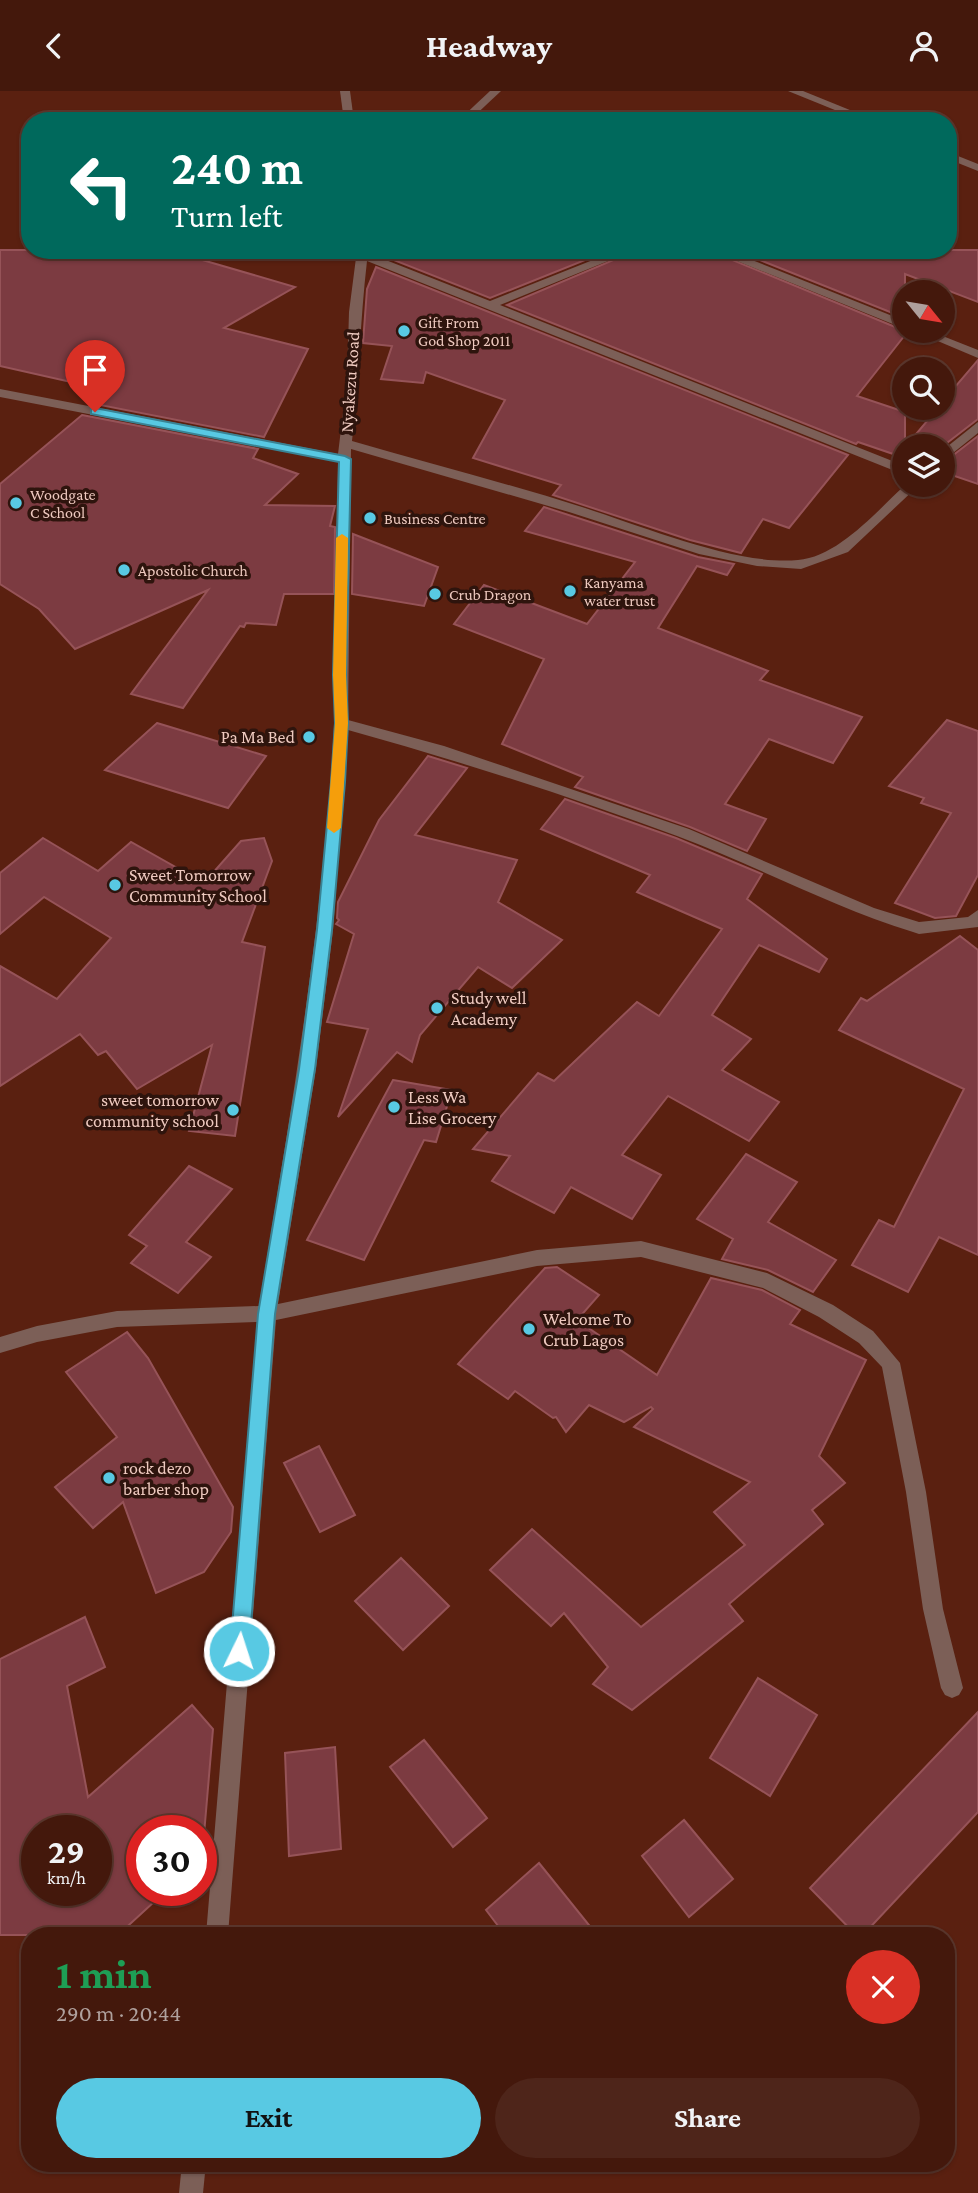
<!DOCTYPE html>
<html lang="en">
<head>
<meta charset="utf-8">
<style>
  :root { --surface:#44180c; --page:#4e251a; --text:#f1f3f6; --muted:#afa09d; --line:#5c372d; --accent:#58c9e3 }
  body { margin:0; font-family:"Crimson Pro",serif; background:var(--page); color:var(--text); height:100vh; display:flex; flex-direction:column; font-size:26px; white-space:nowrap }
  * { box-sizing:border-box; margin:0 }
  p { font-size:23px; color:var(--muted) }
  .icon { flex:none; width:38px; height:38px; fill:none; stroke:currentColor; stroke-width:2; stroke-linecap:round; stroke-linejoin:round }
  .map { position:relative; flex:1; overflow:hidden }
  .sheet { position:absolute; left:21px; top:1836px; width:934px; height:245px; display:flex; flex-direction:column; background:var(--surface); border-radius:28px; box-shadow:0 2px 5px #0004,0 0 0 2px var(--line) }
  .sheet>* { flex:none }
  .guide { position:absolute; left:21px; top:21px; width:936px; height:147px; border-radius:28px; box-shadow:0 2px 5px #0004,0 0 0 2px var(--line); background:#00695c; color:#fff; overflow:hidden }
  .needle { width:46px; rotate:120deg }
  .controls { position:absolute; left:892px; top:189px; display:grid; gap:14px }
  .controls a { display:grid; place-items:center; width:63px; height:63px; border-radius:50%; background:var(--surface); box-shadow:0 2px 5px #0004,0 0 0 2px var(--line); font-size:35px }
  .speed { position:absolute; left:21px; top:1724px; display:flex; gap:14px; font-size:35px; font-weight:700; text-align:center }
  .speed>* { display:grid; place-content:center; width:91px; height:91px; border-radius:50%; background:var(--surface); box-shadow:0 2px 5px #0004,0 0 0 2px var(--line); line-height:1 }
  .speed small { font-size:18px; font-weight:400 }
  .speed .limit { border:10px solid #d22; background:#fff; color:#111 }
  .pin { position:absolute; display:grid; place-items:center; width:60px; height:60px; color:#fff; margin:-72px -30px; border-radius:50% 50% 50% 0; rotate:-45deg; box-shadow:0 0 7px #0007 }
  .pin .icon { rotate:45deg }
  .me { position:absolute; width:77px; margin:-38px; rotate:4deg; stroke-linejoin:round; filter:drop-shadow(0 0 5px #0008) }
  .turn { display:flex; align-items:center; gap:24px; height:147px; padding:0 35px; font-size:32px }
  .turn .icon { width:91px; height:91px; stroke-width:2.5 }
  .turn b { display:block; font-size:49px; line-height:60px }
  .round { display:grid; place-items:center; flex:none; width:74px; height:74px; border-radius:37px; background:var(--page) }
  .overview { display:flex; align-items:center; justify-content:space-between; height:119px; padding:0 35px }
  h1 { font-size:42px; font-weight:700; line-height:52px; color:#1e9e55 }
  .cta { display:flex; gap:14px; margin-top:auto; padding:14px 35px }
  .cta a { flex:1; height:80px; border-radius:42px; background:var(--accent); color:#111; font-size:28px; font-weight:700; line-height:80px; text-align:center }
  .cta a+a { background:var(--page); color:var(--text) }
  header { display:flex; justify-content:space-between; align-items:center; height:91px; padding:0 35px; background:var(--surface); font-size:32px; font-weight:700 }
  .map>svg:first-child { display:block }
</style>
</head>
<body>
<header><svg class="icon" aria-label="back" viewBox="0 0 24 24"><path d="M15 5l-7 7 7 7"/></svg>Headway<svg class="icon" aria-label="person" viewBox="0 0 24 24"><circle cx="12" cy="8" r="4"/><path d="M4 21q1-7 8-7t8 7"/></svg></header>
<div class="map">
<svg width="978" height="2102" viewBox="0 0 978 2102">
  <rect width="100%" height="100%" fill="#5a2010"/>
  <g fill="#7c3b41" stroke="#965358" stroke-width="2" fill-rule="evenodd">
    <polygon points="0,159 168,159 295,196 224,237 308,258 264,346 95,313 111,300 0,275"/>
    <polygon points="383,159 610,159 490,207 381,164"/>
    <polygon points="637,159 708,159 905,240 905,244 857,305 905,321 905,367 858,351 856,353 507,214"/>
    <polygon points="735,159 978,159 978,211 905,183 905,227"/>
    <polygon points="376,176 848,364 789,437 763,428 741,462 690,449 553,404 561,394 473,367 505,309 426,281 423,292 381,288 392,255 363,252 367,198"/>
    <polygon points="978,269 978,328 943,355 906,355 938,317 943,317 943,310"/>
    <polygon points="82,324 258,358 253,367 298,383 265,414 335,415 330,435 335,436 334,503 284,503 276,534 246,532 244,536 240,535 183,617 131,603 208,499 75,558 39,518 0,493 0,393"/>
    <polygon points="978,345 978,393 943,381 943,372"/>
    <polygon points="544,416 698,466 734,473 727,484 697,475 658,537 768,580 760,589 862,626 833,672 769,648 725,713 766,728 747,760 690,736 575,696 583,686 502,653 544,568 454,533 484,494 587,533 635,471 525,440"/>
    <polygon points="353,443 438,476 424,515 352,503"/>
    <polygon points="947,629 978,640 978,784 956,825 935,827 895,812 951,722 921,712 924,707 889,695"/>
    <polygon points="157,632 266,665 228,717 105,679"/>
    <polygon points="428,665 467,677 415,744 517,769 498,811 562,849 512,897 478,876 420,944 412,971 397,961 338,1026 368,938 327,931 354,843 336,833 339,829 337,827 338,811 379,729"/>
    <polygon points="565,708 676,747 762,783 747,808 827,868 819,881 759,854 712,924 751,948 722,979 779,1011 749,1050 668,1005 622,1064 661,1084 632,1128 571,1096 554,1122 492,1090 510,1065 473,1058 538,982 554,990 637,911 659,925 722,838 637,801 650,784 541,738"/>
    <polygon points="43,747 98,780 131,751 204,792 241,750 264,747 272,770 242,851 265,856 235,1045 189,1040 212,954 137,998 106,960 98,964 80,943 0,995 0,875 57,908 111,847 44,806 0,843 0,782"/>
    <polygon points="960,845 978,859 978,1164 939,1146 908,1201 852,1174 879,1129 894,1136 964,998 839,939 861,907 867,910"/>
    <polygon points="393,989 452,999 436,1051 424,1049 364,1169 307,1149"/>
    <polygon points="746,1063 797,1091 768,1131 836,1169 813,1201 768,1179 722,1168 733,1148 697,1128"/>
    <polygon points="189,1075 232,1098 186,1151 211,1166 178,1202 131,1172 147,1155 129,1144"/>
    <polygon points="557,1176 599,1204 577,1229 657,1284 711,1187 762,1199 800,1219 790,1233 866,1269 819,1365 845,1392 812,1419 823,1433 729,1513 743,1530 632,1619 593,1593 608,1576 564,1522 551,1535 490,1479 532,1438 641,1536 745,1454 714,1421 750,1391 634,1336 653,1318 651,1316 624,1331 589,1314 566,1341 556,1326 553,1327 515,1300 508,1308 458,1273 545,1177"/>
    <polygon points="127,1241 148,1267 233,1416 231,1441 204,1481 156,1502 123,1411 93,1437 55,1396 117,1346 66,1281"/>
    <polygon points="319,1355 355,1424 320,1441 284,1372"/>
    <polygon points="401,1467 449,1515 403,1559 355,1510"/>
    <path d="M85,1526l20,50 -38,19 21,111 104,-92 21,24 -11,129 -1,-27h-59v59h25l-49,45h-118v-276zM37,1740h59v59h-59z"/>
    <polygon points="758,1587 817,1624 770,1705 710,1667"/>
    <polygon points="978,1621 978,1721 863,1844 856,1844 810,1797"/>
    <polygon points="424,1649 487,1727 453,1756 390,1676"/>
    <polygon points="335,1656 341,1758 289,1765 285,1662"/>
    <polygon points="684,1729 733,1788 689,1826 642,1765"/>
    <polygon points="539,1772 597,1844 505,1844 486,1819"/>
  </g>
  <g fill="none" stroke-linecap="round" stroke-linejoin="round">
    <g fill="#7c5f57" fill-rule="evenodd">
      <polygon points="340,0 350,0 354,30 344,30"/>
      <polygon points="490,0 501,0 469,30 458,30"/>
      <polygon points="788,0 803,0 877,30 862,30"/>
      <polygon points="948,61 978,73 978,80 948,68"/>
      <path d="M357,159h12l-1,3 122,48 128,-51h17l-135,55 405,161v9l-538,-214c-7,60 -8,120 -15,180 76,22 154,42 230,66 60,19 155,59 216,53 40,-3 79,-49 107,-75h14l-71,67 -47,17 -44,-3 -58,-12 -130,-42 -218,-63 -3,271 96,26 245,83 185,79 45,14 49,-5 10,-7v17l-59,7 -6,-2c-81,-25 -156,-66 -236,-96 -108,-40 -218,-75 -329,-106l-15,200 -17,138 -38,236 259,-54 104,-9 126,32 66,32 40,26 27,32 26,129 17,117 20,79 -4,7 -7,3 -7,-3 -4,-7 -18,-79 -17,-117 -24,-125 -23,-24 -40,-26 -56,-29 -122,-31 -104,9 -261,54 -48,615h-22l51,-613 -140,5 -80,15 -37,11v-16l37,-11 80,-15 142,-5c30,-182 61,-363 73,-547 7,-99 4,-199 6,-297l-338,-65v-8l338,65 9,-74 2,-68z"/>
      <polygon points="710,159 727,159 905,230 905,238"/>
      <polygon points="914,240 930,240 978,259 978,267"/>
      <polygon points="978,331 978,342 943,370 943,359"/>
      <polygon points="182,2072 206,2072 203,2102 179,2102"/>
    </g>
  </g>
  <polygon fill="#58c9e3" stroke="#398394" stroke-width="2" points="95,317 345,365 351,368 346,584 348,632 345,691 332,839 315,978 275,1223 249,1560 246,1566 239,1569 233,1566 230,1560 258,1223 299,978 317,839 331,691 335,632 333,584 339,371 91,323 91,318"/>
  <polygon fill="#f59e0b" points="342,443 348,447 346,584 348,632 341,737 334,742 327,737 335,632 333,584 336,447"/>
  <g fill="#58c9e3" stroke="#2e140d" stroke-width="2.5">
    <circle cx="404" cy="240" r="7"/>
    <circle cx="16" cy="412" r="7"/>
    <circle cx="370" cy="427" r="7"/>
    <circle cx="124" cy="479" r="7"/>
    <circle cx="570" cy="500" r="7"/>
    <circle cx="435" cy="503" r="7"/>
    <circle cx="309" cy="646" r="7"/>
    <circle cx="115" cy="794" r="7"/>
    <circle cx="437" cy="917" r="7"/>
    <circle cx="394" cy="1016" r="7"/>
    <circle cx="233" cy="1019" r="7"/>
    <circle cx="529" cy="1238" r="7"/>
    <circle cx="109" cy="1387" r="7"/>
  </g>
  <g text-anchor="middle" stroke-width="7" stroke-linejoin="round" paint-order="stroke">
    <g font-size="16" fill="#eec9bf" stroke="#2e140d" text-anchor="start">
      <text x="418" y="237">Gift From<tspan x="418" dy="18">God Shop 2011</tspan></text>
      <text x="30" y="409">Woodgate<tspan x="30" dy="18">C School</tspan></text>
      <text x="384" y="433">Business Centre</text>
      <text x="138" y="485">Apostolic Church</text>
      <text x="584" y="497">Kanyama<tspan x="584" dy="18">water trust</tspan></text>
      <text x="449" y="509">Crub Dragon</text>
    </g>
    <g font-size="18" fill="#eec9bf" stroke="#2e140d">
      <text transform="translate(350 291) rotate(-86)" y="6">Nyakezu Road</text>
    </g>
    <g font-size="18" fill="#eec9bf" stroke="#2e140d" text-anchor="start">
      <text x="295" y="652" text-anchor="end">Pa Ma Bed</text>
      <text x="129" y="790">Sweet Tomorrow<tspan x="129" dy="21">Community School</tspan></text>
      <text x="451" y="913">Study well<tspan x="451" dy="21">Academy</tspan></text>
      <text x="408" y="1012">Less Wa<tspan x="408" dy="21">Lise Grocery</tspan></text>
      <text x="219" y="1015" text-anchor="end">sweet tomorrow<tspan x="219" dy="21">community school</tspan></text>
      <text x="543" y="1234">Welcome To<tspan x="543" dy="21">Crub Lagos</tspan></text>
      <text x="123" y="1383">rock dezo<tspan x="123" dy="21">barber shop</tspan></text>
    </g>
  </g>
</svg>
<div class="controls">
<a><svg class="needle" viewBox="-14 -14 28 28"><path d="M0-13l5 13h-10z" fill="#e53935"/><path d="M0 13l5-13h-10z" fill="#afa09d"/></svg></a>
<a><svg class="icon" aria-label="search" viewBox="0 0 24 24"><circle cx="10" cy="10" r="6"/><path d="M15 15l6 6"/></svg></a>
<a><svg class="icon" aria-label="layers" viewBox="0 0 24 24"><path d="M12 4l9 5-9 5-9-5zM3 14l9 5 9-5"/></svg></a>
</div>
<div class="speed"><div>29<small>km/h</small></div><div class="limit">30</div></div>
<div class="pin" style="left:95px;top:321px;background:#d93025"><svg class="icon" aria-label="arrive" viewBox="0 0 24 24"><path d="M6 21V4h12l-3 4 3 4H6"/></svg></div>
<svg class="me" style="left:239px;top:1560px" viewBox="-20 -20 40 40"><circle r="17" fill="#58c9e3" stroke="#fff" stroke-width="3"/><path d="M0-11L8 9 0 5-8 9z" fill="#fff"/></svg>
<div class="guide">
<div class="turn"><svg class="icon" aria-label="left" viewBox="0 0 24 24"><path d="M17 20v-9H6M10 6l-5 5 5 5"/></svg><div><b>240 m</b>Turn left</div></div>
</div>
<section class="sheet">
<div class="overview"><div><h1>1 min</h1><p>290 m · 20:44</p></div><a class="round" style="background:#d93025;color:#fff"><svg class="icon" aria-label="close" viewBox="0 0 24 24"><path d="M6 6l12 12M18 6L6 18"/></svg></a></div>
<div class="cta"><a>Exit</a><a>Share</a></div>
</section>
</div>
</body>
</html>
